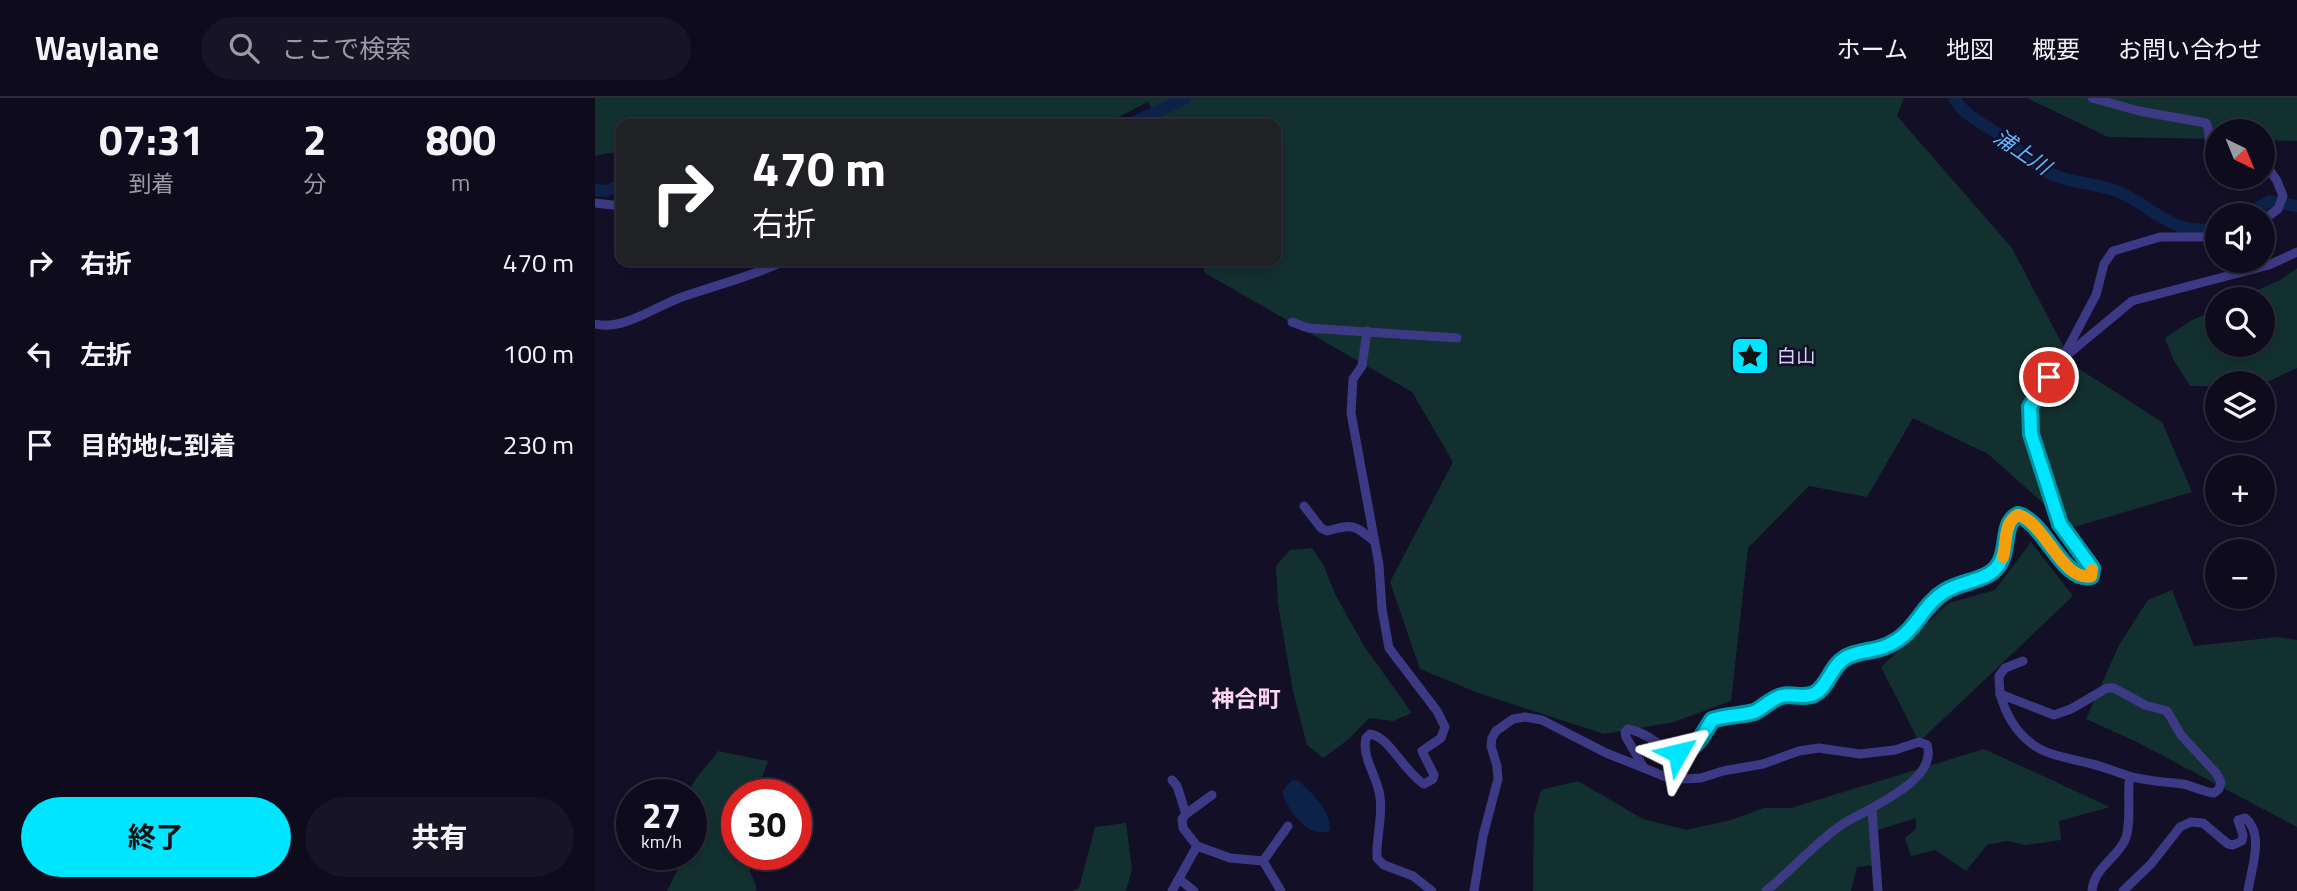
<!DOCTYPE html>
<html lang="ja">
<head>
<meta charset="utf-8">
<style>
  :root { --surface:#0e0b1c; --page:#171425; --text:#f1f3f6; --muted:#9b9ba3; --line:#2e2b3b; --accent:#00e5ff }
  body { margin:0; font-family:"Titillium Web","Noto Sans JP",sans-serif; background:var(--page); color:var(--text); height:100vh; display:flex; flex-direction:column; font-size:26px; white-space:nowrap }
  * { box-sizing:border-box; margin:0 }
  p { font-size:23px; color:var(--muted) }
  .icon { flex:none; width:38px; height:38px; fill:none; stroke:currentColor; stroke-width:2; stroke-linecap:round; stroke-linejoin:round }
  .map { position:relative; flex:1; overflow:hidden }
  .panel { display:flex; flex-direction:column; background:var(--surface); width:595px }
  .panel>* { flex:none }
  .banner { position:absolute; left:21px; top:21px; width:665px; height:147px; border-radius:14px; box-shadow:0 4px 10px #0003,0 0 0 2px var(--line); background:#202124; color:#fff; overflow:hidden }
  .needle { width:46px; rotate:137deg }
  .tools { position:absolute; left:1610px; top:21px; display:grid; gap:14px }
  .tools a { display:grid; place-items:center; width:70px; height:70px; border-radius:50%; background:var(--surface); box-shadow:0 4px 10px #0003,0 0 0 2px var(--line); font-size:35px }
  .speed { position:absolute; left:21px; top:681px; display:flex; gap:14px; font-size:35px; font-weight:700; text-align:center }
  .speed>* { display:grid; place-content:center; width:91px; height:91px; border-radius:50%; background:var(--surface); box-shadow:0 4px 10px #0003,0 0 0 2px var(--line); line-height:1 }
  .speed small { font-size:18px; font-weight:400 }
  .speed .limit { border:10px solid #d22; background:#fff; color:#111 }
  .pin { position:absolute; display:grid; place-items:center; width:60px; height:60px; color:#fff; margin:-30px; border:4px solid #fff; border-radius:50%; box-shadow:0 2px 7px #0007 }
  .me { position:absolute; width:77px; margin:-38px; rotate:53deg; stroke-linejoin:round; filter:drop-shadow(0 0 5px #0008) }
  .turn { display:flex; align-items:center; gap:24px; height:147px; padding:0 21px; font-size:32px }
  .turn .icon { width:91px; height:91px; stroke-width:2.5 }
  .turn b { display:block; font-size:49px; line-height:60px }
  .eta { display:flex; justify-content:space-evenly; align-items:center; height:119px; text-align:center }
  .eta b { font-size:42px; font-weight:700; line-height:49px }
  .cta { display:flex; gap:14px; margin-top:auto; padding:14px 21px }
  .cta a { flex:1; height:80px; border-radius:42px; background:var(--accent); color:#111; font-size:28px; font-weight:700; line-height:80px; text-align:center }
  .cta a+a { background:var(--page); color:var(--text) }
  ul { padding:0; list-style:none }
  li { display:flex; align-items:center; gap:21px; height:91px; padding:0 21px }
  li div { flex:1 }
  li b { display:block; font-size:26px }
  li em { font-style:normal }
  header { display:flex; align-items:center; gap:42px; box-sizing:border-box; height:98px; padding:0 35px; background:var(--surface); border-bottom:2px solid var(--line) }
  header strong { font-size:33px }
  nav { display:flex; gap:38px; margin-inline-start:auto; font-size:24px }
  .search { width:490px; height:63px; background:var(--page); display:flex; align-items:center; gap:18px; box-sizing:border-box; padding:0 24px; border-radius:38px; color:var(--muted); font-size:26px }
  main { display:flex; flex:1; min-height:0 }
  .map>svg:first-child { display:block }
</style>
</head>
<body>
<header>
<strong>Waylane</strong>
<div class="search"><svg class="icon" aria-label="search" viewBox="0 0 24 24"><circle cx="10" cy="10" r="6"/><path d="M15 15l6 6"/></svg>ここで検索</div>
<nav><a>ホーム</a><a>地図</a><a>概要</a><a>お問い合わせ</a></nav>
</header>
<main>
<section class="panel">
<div class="eta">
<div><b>07:31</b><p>到着</p></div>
<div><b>2</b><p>分</p></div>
<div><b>800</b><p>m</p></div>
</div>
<ul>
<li><svg class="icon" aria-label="right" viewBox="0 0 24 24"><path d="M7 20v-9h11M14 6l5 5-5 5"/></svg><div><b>右折</b></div><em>470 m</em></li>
<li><svg class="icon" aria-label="left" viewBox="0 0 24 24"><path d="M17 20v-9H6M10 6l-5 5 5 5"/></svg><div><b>左折</b></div><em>100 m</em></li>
<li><svg class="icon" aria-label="arrive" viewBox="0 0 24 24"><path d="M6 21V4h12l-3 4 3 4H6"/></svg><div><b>目的地に到着</b></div><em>230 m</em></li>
</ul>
<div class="cta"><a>終了</a><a>共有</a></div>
</section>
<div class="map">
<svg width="1702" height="793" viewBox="0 0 1702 793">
  <rect width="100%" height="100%" fill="#130f26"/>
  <g fill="#12302f">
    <polygon points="0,0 1309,0 1302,18 1417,150 1478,267 1567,324 1597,394 1476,430 1393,356 1318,320 1272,399 1214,388 1153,450 1136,603 1079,624 1009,636 883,595 825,571 795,484 858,364 817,294 610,175 606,163 681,163 681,26 566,26 553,4 510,26 26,26 26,57 15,55 0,58"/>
    <polygon points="1432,0 1702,0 1702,43 1668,42 1668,33 1622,33 1622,41 1513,39"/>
    <polygon points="1702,170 1702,270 1668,286 1622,285 1622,288 1595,288 1578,261 1570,240 1597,222 1622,211 1622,247 1668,247 1668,201 1643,201 1685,182"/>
    <polygon points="1436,444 1478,498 1324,644 1286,569 1354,505 1400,492"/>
    <polygon points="717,450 729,468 740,496 769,548 817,615 798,623 774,620 754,641 728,660 712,647 698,593 683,506 681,468 695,452"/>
    <polygon points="1577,492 1599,548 1683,539 1702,542 1702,729 1542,644 1491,621 1524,547 1553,502"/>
    <polygon points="1389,651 1515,709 1464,723 1466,742 1431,747 1412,743 1392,747 1371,773 1340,752 1316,758 1310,740 1321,731 1321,720 1277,734 1278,767 1262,769 1256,793 938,793 939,717 946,692 983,683 1048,721 1091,732 1136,722 1169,710 1196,710"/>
    <path d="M123,653l50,10c-5,16 -13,33 -31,33l-8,24 8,19v17h6l13,32v5h-89l18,-37h6c0,-13 -2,-59 0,-66 5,-12 19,-25 27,-37z"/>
    <polygon points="531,725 537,772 531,793 477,793 484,790 500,729"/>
  </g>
  <path fill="#0c2248" d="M697,682l7,1c14,14 32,29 31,50 -3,0 -7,2 -11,1 -17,-1 -32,-25 -37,-40z"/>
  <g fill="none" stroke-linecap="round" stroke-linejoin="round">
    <g stroke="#0c2248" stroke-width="12">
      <path d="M1359,0c11,20 37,29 54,43 15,11 26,25 43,33 21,10 47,9 68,18 37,16 54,45 98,36"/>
      <polyline points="535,26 591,0"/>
      <polyline points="0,92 11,93 26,87"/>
      <polyline points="1651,117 1675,103 1702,108"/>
    </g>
    <g stroke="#3d3a85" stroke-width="9">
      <path d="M1497,0l47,13 67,12c8,14 -3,29 11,40"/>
      <polyline points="1668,62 1682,83 1688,98 1683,111 1668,122"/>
      <polyline points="0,105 26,108"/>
      <polyline points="697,224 713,230 862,240"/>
      <path d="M0,226c29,7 61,-18 87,-27 35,-12 70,-21 103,-36"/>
      <path d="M772,233l-5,35 -9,13 -2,34 28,152 3,44 7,39 48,63 8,16 -4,11 -19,13 12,24 -1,4 -9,5c-19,-11 -35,-48 -54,-50l-4,4c-5,19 12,39 14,59 3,20 -4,40 -3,61l7,7 29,11 19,15"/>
      <polyline points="1472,257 1537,203 1674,167 1702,154"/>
      <path d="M709,408l17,22 6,3c25,-7 27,-7 47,10"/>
      <path d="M1512,590h7l31,17 22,6 14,24 35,38 5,9 -2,7 -5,4c-11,-1 -21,-7 -31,-9 -18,-2 -37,-3 -54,-8 -13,-4 -27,-10 -41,-13 -19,-5 -40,-7 -56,-19 -18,-14 -26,-30 -32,-50l54,21 17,-6z"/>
      <polyline points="1405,596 1404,578 1410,570 1428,563"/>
      <path d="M1049,670l-18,-31 -1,-5 3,-3c21,3 35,24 58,24l13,-12 13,-21c13,-5 28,-4 42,-8 9,-4 18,-14 28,-16 10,-3 21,3 32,-2 14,-7 17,-28 31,-36 16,-10 35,-8 50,-17 21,-13 29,-36 49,-49 14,-9 31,-10 45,-18 25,-15 9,-49 29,-59 27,7 43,66 73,62l1,-9 -32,-44 -29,-90 -1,-27 5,-11 28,-39 33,-62 8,-31 9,-13 47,-14h57"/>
      <polyline points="577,682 582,688 591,716 587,721 588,730 602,748"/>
      <polyline points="1277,711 1283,793"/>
      <polyline points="591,716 617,697"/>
      <polyline points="668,763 693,728"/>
      <polyline points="668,763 686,793"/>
      <polyline points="584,781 599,793"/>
      <polyline points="577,793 602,748 635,760 668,763"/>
      <path d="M879,793l9,-55 15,-57 -1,-13 -6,-20 1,-8 4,-7 17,-12 12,-2 17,3 64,33 38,15 22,9 17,2 18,-1 22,-7 40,-7 36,-13 20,-3 41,6 35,-4 24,-8 8,3c12,36 -61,64 -84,79 -6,4 -12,8 -17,13 -21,17 -39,37 -60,54"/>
      <path d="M1497,793c2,-23 24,-32 33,-51 6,-13 3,-41 4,-57l2,-6"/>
      <path d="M1528,793l28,-27 29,-37 11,-5 12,1 25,21 5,1 9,-4 1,-6 -5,-15 7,-2c20,15 6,52 3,73"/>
    </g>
  </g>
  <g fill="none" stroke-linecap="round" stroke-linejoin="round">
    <g stroke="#0095a6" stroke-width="18">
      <path id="route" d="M1083,655c17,-1 25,-19 34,-33 13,-5 28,-4 42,-8 9,-4 18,-14 28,-16 10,-3 21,3 32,-2 14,-7 17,-28 31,-36 13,-8 28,-6 41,-12 30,-12 34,-39 58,-54 14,-9 31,-10 45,-18 25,-15 9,-49 29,-59 27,7 44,67 73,61l1,-8 -32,-44 -29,-90 -1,-27 19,-30"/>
    </g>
    <use href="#route" stroke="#00e5ff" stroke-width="12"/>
    <path stroke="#f59e0b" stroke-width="12" d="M1408,459c4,-13 0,-35 15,-42 27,7 44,67 73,61l1,-6"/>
  </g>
  <defs>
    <g id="sight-square" transform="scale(2.0125)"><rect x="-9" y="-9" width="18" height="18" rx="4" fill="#00e5ff" stroke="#130f26"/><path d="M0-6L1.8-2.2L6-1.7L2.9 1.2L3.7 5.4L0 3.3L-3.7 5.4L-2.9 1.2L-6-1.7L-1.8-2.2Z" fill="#111"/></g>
  </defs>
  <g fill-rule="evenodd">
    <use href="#sight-square" x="1155" y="258"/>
  </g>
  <g text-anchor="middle" stroke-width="5" stroke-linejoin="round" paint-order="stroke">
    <g font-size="19" fill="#d9d4ff" stroke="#130f26" text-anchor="start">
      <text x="1182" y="265">白山</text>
    </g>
    <g font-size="21" font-style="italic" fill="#62b6ff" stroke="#130f26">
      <text transform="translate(1427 54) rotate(34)" y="7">浦上川</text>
    </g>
    <g font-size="23" font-weight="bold" fill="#ffd6f0" stroke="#130f26">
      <text x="651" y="609">神合町</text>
    </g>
  </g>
</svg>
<div class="tools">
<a><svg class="needle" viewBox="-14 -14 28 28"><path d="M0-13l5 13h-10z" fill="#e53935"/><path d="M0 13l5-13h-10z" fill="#9b9ba3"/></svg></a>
<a><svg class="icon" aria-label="sound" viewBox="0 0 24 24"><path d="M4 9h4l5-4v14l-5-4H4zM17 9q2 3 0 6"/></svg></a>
<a><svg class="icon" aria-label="search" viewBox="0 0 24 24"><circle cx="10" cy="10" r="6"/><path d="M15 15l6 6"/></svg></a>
<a><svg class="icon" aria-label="layers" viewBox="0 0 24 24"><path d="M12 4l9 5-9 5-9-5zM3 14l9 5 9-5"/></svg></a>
<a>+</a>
<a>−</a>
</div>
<div class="speed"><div>27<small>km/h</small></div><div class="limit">30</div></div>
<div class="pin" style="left:1454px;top:279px;background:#d93025"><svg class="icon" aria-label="arrive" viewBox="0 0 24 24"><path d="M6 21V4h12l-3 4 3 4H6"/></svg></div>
<svg class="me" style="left:1083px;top:655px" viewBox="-20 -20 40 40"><path d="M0-17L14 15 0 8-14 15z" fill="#00e5ff" stroke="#fff" stroke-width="4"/></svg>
<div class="banner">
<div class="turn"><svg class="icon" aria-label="right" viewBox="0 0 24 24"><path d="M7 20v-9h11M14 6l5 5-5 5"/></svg><div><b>470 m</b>右折</div></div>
</div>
</div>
</main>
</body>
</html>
